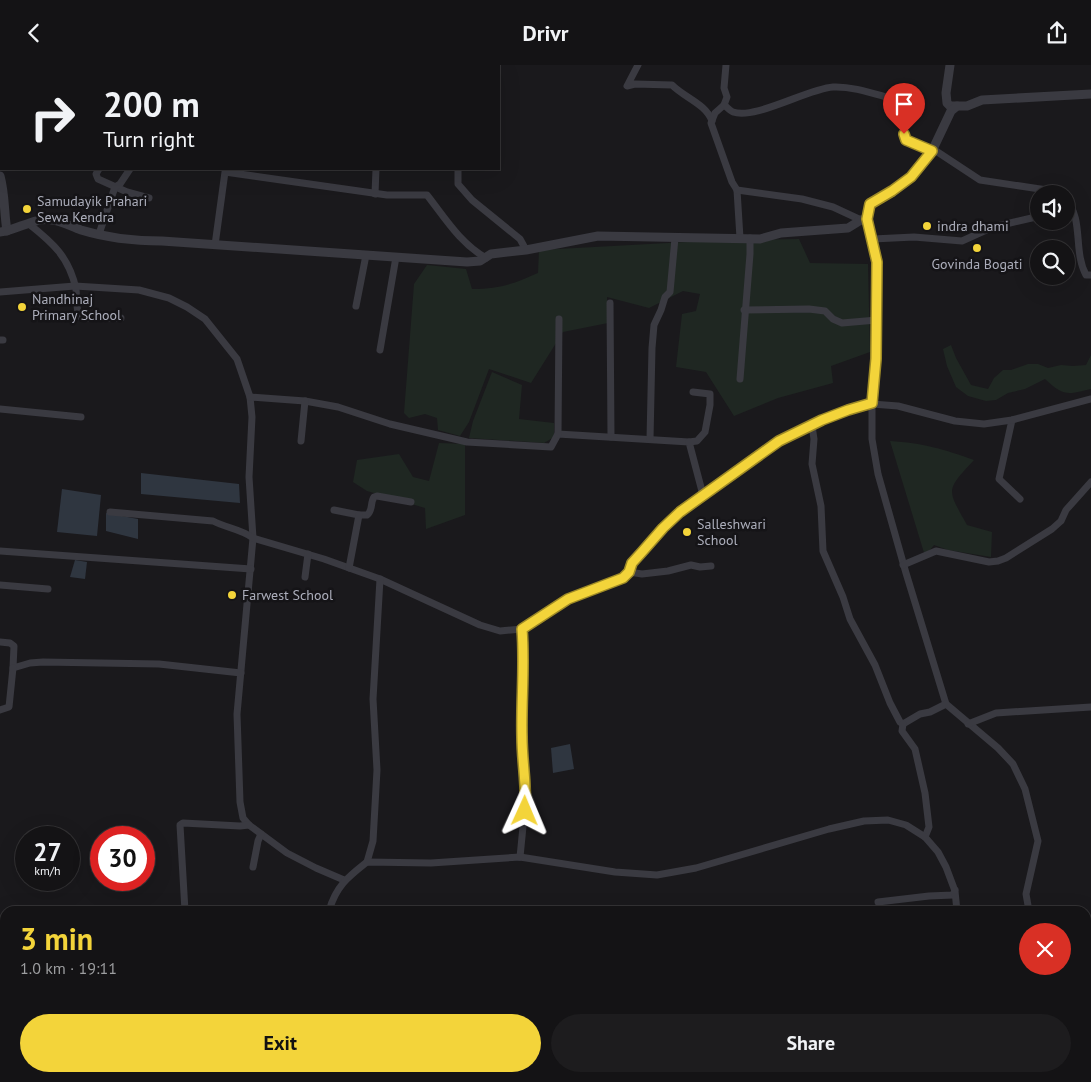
<!DOCTYPE html>
<html lang="en">
<head>
<meta charset="utf-8">
<style>
  :root { --surface:#141315; --page:#1d1c1e; --text:#f1f3f6; --muted:#9d9ea0; --line:#333234; --accent:#f3d43a }
  body { margin:0; font-family:"PT Sans",sans-serif; background:var(--page); color:var(--text); height:100vh; display:flex; flex-direction:column; font-size:19px; white-space:nowrap }
  * { box-sizing:border-box; margin:0 }
  p { font-size:16px; color:var(--muted) }
  .icon { flex:none; width:28px; height:28px; fill:none; stroke:currentColor; stroke-width:2; stroke-linecap:round; stroke-linejoin:round }
  .map { position:relative; flex:1; overflow:hidden }
  .sheet { position:absolute; left:0px; top:841px; width:1091px; height:176px; display:flex; flex-direction:column; background:var(--surface); border-radius:15px 15px 0 0; box-shadow:0 5px 20px #0002,0 0 0 1px var(--line) }
  .sheet>* { flex:none }
  .guide { position:absolute; left:0px; top:0px; width:500px; height:105px; box-shadow:0 5px 20px #0002,0 0 0 1px var(--line); background:#141315; color:var(--text); overflow:hidden }
  .fabs { position:absolute; left:1030px; top:120px; display:grid; gap:10px }
  .fabs a { display:grid; place-items:center; width:45px; height:45px; border-radius:50%; background:var(--surface); box-shadow:0 5px 20px #0002,0 0 0 1px var(--line); font-size:25px }
  .speed { position:absolute; left:15px; top:761px; display:flex; gap:10px; font-size:25px; font-weight:700; text-align:center }
  .speed>* { display:grid; place-content:center; width:65px; height:65px; border-radius:50%; background:var(--surface); box-shadow:0 5px 20px #0002,0 0 0 1px var(--line); line-height:1 }
  .speed small { font-size:12px; font-weight:400 }
  .speed .limit { border:8px solid #d22; background:#fff; color:#111 }
  .pin { position:absolute; display:grid; place-items:center; width:42px; height:42px; color:#fff; margin:-51px -21px; border-radius:50% 50% 50% 0; rotate:-45deg; box-shadow:0 0 5px #0007 }
  .pin .icon { rotate:45deg }
  .me { position:absolute; width:55px; margin:-28px; rotate:1deg; stroke-linejoin:round; filter:drop-shadow(0 0 4px #0008) }
  .turn { display:flex; align-items:center; gap:18px; height:105px; padding:0 20px; font-size:22px }
  .turn .icon { width:65px; height:65px; stroke-width:2.5 }
  .turn b { display:block; font-size:35px; line-height:42px }
  .round { display:grid; place-items:center; flex:none; width:52px; height:52px; border-radius:26px; background:var(--page) }
  .overview { display:flex; align-items:center; justify-content:space-between; height:85px; padding:0 20px }
  h1 { font-size:30px; font-weight:800; line-height:38px; color:var(--accent) }
  .cta { display:flex; gap:10px; margin-top:auto; padding:10px 20px }
  .cta a { flex:1; height:58px; border-radius:30px; background:var(--accent); color:#111; font-size:20px; font-weight:800; line-height:58px; text-align:center }
  .cta a+a { background:var(--page); color:var(--text) }
  header { display:flex; justify-content:space-between; align-items:center; height:65px; padding:0 20px; background:var(--surface); font-size:22px; font-weight:800 }
  .map>svg:first-child { display:block }
</style>
</head>
<body>
<header><svg class="icon" aria-label="back" viewBox="0 0 24 24"><path d="M15 5l-7 7 7 7"/></svg>Drivr<svg class="icon" aria-label="share" viewBox="0 0 24 24"><path d="M12 15V3M7 8l5-5 5 5M5 13v7h14v-7"/></svg></header>
<div class="map">
<svg width="1091" height="1017" viewBox="0 0 1091 1017">
  <rect width="100%" height="100%" fill="#1a191c"/>
  <g fill="#1f2722">
    <path d="M799,174l11,24 58,1 2,88 -39,14 2,17 -55,15 -44,18 -28,-44 -30,-5 6,-53 14,-3 4,-17 -17,-3 -34,17 -42,-11 1,26 -45,9 -32,51 -42,-14 -20,53 -9,14 -22,-6 -1,-12 -12,-4 -16,4 -5,-5 10,-129 13,-19 39,4 6,20c28,0 41,-5 66,-16l1,-23 166,-9z"/>
    <path d="M951,280l5,13 15,27 17,4 6,-11 9,-8h8l17,-6h10l10,4 13,-3 12,1 13,-1 5,-10v34c-24,6 -28,7 -46,-10l-20,10 -17,4 -12,7 -10,1 -18,-5 -12,-9 -9,-21 -4,-17z"/>
    <polygon points="492,307 522,320 519,354 554,358 554,372 544,378 469,373 473,356"/>
    <path d="M890,376c33,2 53,8 84,19 -29,31 -27,29 -7,65l25,7 -1,25 -43,-7 -14,-5 -9,11z"/>
    <polygon points="439,378 465,379 465,450 426,464 425,443 367,426 353,417 357,395 399,389 413,412 429,416"/>
  </g>
  <g fill="#2f3640">
    <polygon points="141,408 239,419 240,438 141,429"/>
    <polygon points="62,424 101,430 97,471 57,467"/>
    <polygon points="106,448 138,454 138,474 106,466"/>
    <polygon points="75,495 87,497 85,514 70,512"/>
    <polygon points="570,679 574,704 553,708 551,683"/>
  </g>
  <g fill="none" stroke-linecap="round" stroke-linejoin="round">
    <g stroke="#3a3a41" stroke-width="7">
      <polyline points="61,0 63,1"/>
      <path d="M638,0l-11,21 8,-2 37,1c13,13 34,19 40,36"/>
      <polyline points="726,0 724,23 727,32 724,40 715,48 711,58 732,117 737,125 740,173"/>
      <polyline points="488,1 489,0"/>
      <path d="M724,40c3,2 6,6 9,7 22,8 74,-23 100,-25 21,-1 44,8 64,13l4,3 5,37 26,11"/>
      <polyline points="933,84 980,115 1060,127 1062,129"/>
      <polyline points="99,104 96,109 98,114 127,127 149,133"/>
      <polyline points="458,104 458,119 472,135 520,174 526,185"/>
      <polyline points="737,125 802,134 833,142 861,155"/>
      <polyline points="375,129 376,104"/>
      <path d="M1066,134c18,21 7,52 20,76h5"/>
      <polyline points="867,154 877,197 876,294 872,339 872,374 878,409 906,508 946,639 998,683 1013,699 1025,724 1038,776 1026,829 1029,846"/>
      <path d="M29,159c24,19 40,33 47,65 1,9 0,19 3,27l8,2h34"/>
      <polyline points="99,169 115,122 120,119 130,104"/>
      <polyline points="873,174 914,172 962,176 993,162 1036,152"/>
      <path d="M215,180l10,-73 162,23h40c18,23 33,48 59,63"/>
      <polyline points="0,227 75,221 139,225 169,233 187,242 205,254 237,294 250,332 252,352 249,412 253,473 237,649 240,737 243,753 249,760 287,788 316,803 344,815"/>
      <polyline points="610,238 611,372"/>
      <polyline points="356,241 366,190"/>
      <polyline points="744,245 809,244 825,246 833,254 842,258 877,255"/>
      <polyline points="0,275 3,275"/>
      <polyline points="380,285 396,192"/>
      <polyline points="740,314 750,189 750,173"/>
      <polyline points="250,332 305,336 338,342 390,359 467,377 551,382 558,369 689,377 703,430"/>
      <polyline points="0,344 81,352"/>
      <polyline points="1012,355 999,414 1020,434"/>
      <polyline points="812,361 814,374 812,399 821,441 823,486 843,532 850,554 875,600 890,638 900,657 903,659 920,649 930,647 946,639"/>
      <polyline points="558,369 559,254"/>
      <polyline points="650,374 652,283 654,260 661,245 665,232 670,227 675,173"/>
      <polyline points="301,376 305,336"/>
      <polyline points="689,377 697,376 705,367 710,340 710,329 693,327"/>
      <path d="M334,445l25,5h8c6,-4 3,-12 7,-18l3,-1 34,6"/>
      <path d="M110,447l103,9c13,7 28,8 40,17l71,21 56,20 100,46 20,6 22,-2 45,-30 56,-21 6,-6 3,-8 10,-12 21,-24 17,-16 99,-71 43,-21 26,-10 24,-6 26,2 57,15 29,3 28,-4 79,-21"/>
      <polyline points="0,486 251,504"/>
      <polyline points="903,500 936,486 989,497 998,496 1006,493 1052,464 1061,456 1066,445 1091,417"/>
      <polyline points="349,503 359,450"/>
      <polyline points="629,507 642,509 668,506 691,500 700,502 711,501"/>
      <polyline points="305,512 308,489"/>
      <polyline points="0,520 48,524"/>
      <polyline points="0,577 10,578 14,581 13,603 30,598 43,597 159,599 241,608"/>
      <polyline points="0,645 9,642 13,603"/>
      <polyline points="903,659 902,666 915,684 925,728 929,762 925,772"/>
      <polyline points="968,659 996,648 1091,642"/>
      <polyline points="520,792 526,731 522,674 524,588 522,564"/>
      <polyline points="367,797 373,776 377,705 373,634 380,514"/>
      <polyline points="253,802 258,776 261,769"/>
      <polyline points="878,837 929,831 953,830 955,825"/>
      <polyline points="185,846 180,760 183,758 240,761 249,760"/>
      <path d="M329,846c7,-25 19,-34 38,-49l64,1 89,-6 95,15 42,3 39,-7 133,-39 35,-8 24,-1 18,5 19,12 13,15 8,15 9,24 2,20"/>
      <polyline points="1086,876 1091,874"/>
      <polyline points="1086,911 1091,910"/>
      <polyline points="0,944 5,944"/>
      <polyline points="312,1012 313,1017"/>
      <polyline points="1037,1012 1039,1017"/>
      <polyline points="164,1017 164,1012"/>
      <polyline points="292,1017 294,1012"/>
      <polyline points="495,1017 503,1016"/>
      <polyline points="912,1017 931,1012"/>
    </g>
    <g stroke="#3a3a41" stroke-width="9">
      <polyline points="950,0 946,28 947,38 950,41 957,41"/>
      <polyline points="71,1 72,0"/>
      <polyline points="0,72 1,70"/>
      <path d="M0,111c5,18 4,37 7,55"/>
      <path d="M0,167c18,-2 34,-15 52,-12 10,1 20,7 29,10 26,8 54,11 81,11l305,21 13,-1 11,-7 35,-4 72,-14 162,3 21,-6 67,-5 13,-8 6,-1 3,-15 23,-12 18,-14 22,-29 18,-38 6,-5h10l15,-6 109,-6"/>
    </g>
  </g>
  <g fill="none" stroke-linecap="round" stroke-linejoin="round">
    <g stroke="#9e8a26" stroke-width="12">
      <path id="route" d="M525,746c2,-25 -3,-49 -3,-74 -1,-36 3,-72 0,-108l46,-30 55,-21 6,-6 3,-9 10,-11 21,-24 17,-16 99,-71 43,-21 26,-10 24,-7 4,-44 1,-97 -10,-43 3,-15 22,-13 19,-14 21,-26 -26,-11 -2,-6"/>
    </g>
    <use href="#route" stroke="#f3d43a" stroke-width="9"/>
  </g>
  <g fill="#f3d43a" stroke="#151417" stroke-width="2">
    <circle cx="27" cy="144" r="5"/>
    <circle cx="927" cy="161" r="5"/>
    <circle cx="977" cy="183" r="5"/>
    <circle cx="22" cy="242" r="5"/>
    <circle cx="687" cy="467" r="5"/>
    <circle cx="232" cy="530" r="5"/>
  </g>
  <g text-anchor="middle" stroke-width="5" stroke-linejoin="round" paint-order="stroke">
    <g font-size="14" fill="#acaebb" stroke="#151417" text-anchor="start">
      <text x="37" y="141">Samudayik Prahari<tspan x="37" dy="16">Sewa Kendra</tspan></text>
      <text x="937" y="166">indra dhami</text>
      <text x="977" y="204" text-anchor="middle">Govinda Bogati</text>
      <text x="32" y="239">Nandhinaj<tspan x="32" dy="16">Primary School</tspan></text>
      <text x="697" y="464">Salleshwari<tspan x="697" dy="16">School</tspan></text>
      <text x="242" y="535">Farwest School</text>
    </g>
  </g>
</svg>
<div class="fabs">
<a><svg class="icon" aria-label="sound" viewBox="0 0 24 24"><path d="M4 9h4l5-4v14l-5-4H4zM17 9q2 3 0 6"/></svg></a>
<a><svg class="icon" aria-label="search" viewBox="0 0 24 24"><circle cx="10" cy="10" r="6"/><path d="M15 15l6 6"/></svg></a>
</div>
<div class="speed"><div>27<small>km/h</small></div><div class="limit">30</div></div>
<div class="pin" style="left:904px;top:69px;background:#d93025"><svg class="icon" aria-label="arrive" viewBox="0 0 24 24"><path d="M6 21V4h12l-3 4 3 4H6"/></svg></div>
<svg class="me" style="left:525px;top:746px" viewBox="-20 -20 40 40"><path d="M0-17L14 15 0 8-14 15z" fill="#f3d43a" stroke="#fff" stroke-width="4"/></svg>
<div class="guide">
<div class="turn"><svg class="icon" aria-label="right" viewBox="0 0 24 24"><path d="M7 20v-9h11M14 6l5 5-5 5"/></svg><div><b>200 m</b>Turn right</div></div>
</div>
<section class="sheet">
<div class="overview"><div><h1>3 min</h1><p>1.0 km · 19:11</p></div><a class="round" style="background:#d93025;color:#fff"><svg class="icon" aria-label="close" viewBox="0 0 24 24"><path d="M6 6l12 12M18 6L6 18"/></svg></a></div>
<div class="cta"><a>Exit</a><a>Share</a></div>
</section>
</div>
</body>
</html>
